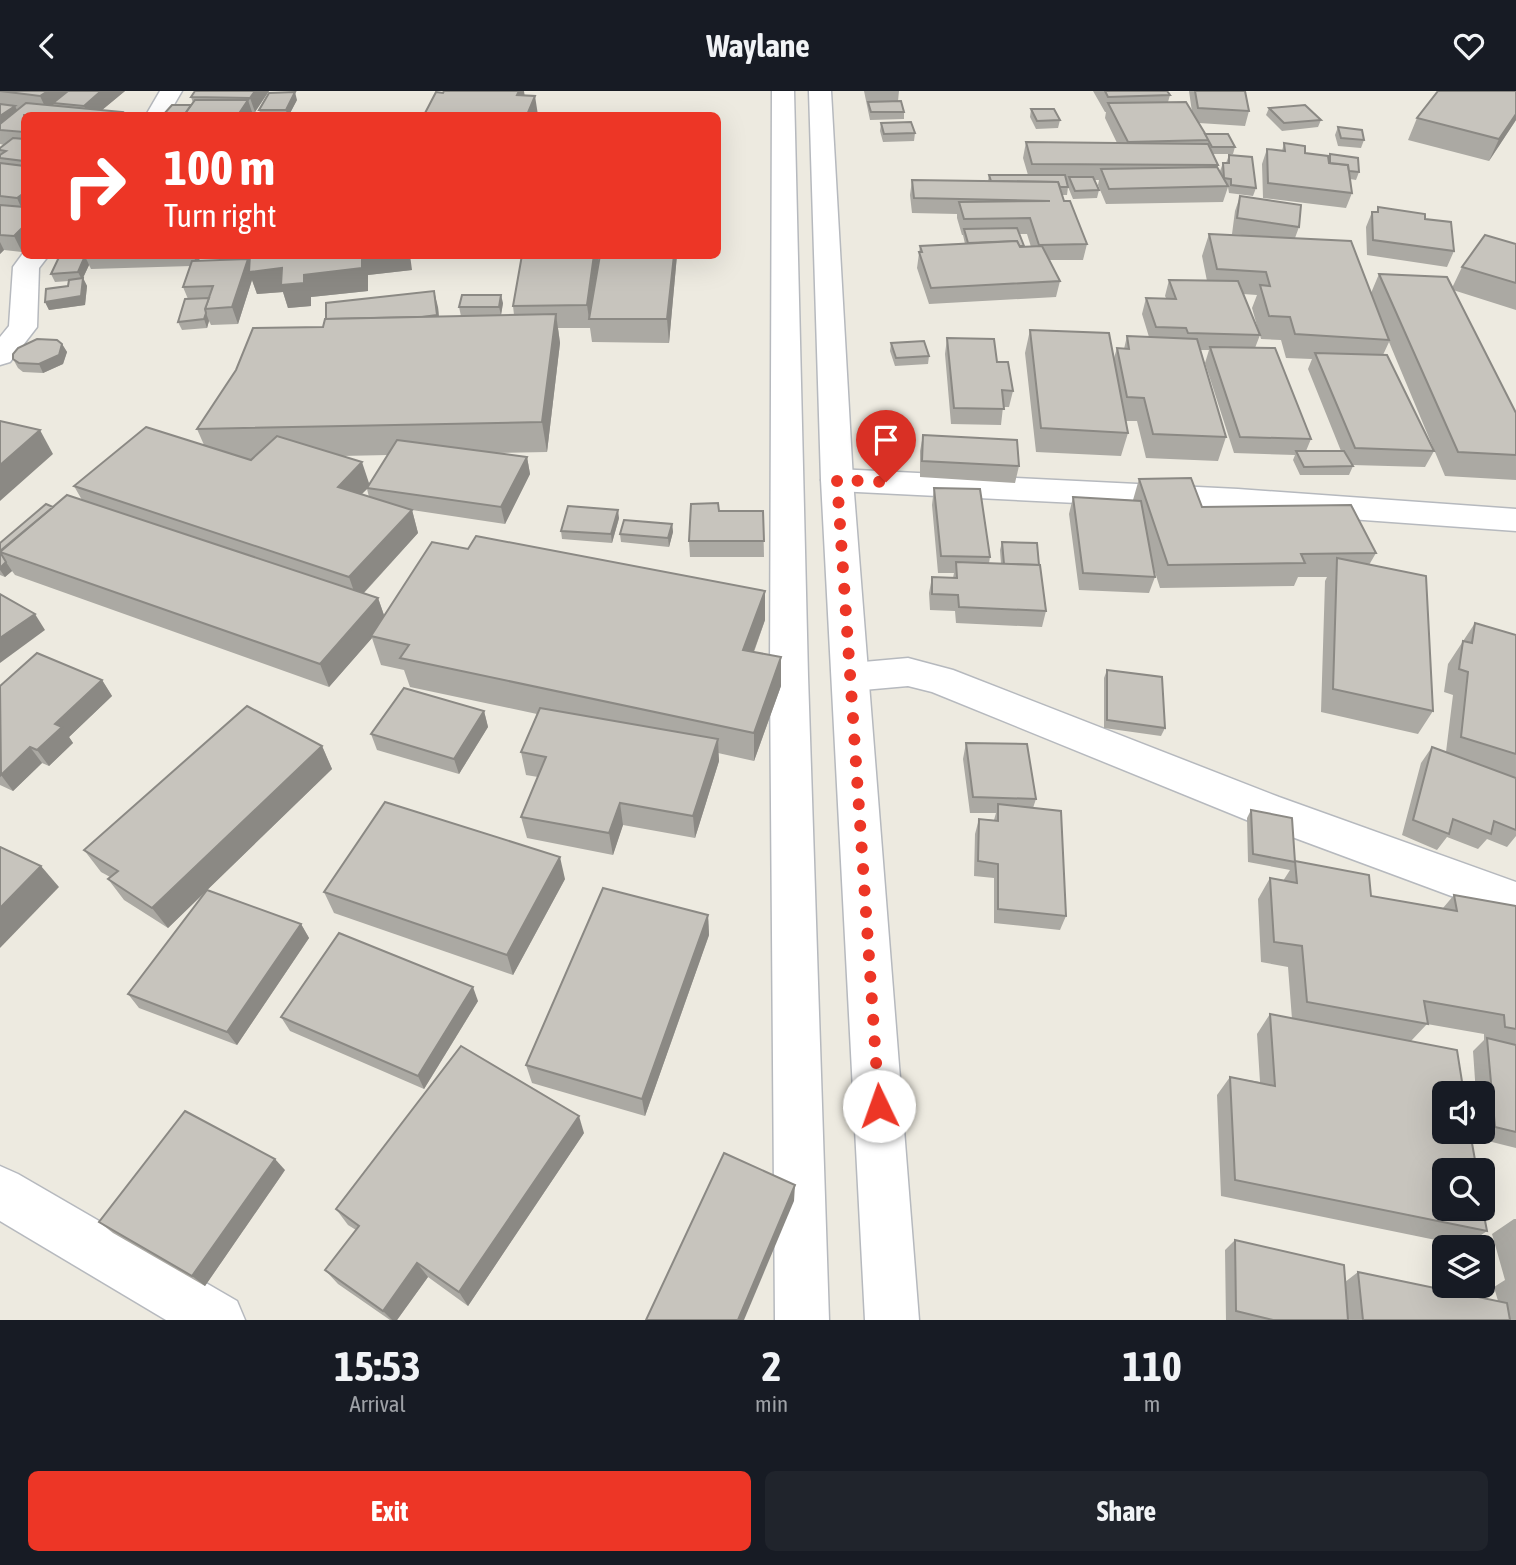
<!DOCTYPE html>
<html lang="en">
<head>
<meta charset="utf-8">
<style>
  :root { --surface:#171b24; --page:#20242c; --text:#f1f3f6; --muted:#9ea1a6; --accent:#ed3626 }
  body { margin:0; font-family:"Asap Condensed",sans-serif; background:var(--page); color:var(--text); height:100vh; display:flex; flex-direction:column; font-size:26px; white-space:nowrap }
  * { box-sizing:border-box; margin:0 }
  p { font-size:23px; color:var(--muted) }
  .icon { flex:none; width:38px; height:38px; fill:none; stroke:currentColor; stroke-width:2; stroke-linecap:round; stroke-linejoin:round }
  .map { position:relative; height:1229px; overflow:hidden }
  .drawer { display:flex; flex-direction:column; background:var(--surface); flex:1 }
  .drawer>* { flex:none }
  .top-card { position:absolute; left:21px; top:21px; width:700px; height:147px; border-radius:10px; box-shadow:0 7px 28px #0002; background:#ed3626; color:#fff; overflow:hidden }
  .fabs { position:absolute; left:1432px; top:990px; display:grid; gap:14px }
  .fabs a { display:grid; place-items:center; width:63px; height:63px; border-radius:10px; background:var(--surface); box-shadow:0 7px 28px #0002; font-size:35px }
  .pin { position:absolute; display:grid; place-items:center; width:60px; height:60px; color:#fff; margin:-72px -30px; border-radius:50% 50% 50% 0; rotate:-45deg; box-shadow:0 0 7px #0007 }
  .pin .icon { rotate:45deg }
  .me { position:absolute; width:77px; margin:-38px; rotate:357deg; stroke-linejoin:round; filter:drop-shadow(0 0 5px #0008) }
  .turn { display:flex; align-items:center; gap:24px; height:147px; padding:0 28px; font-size:32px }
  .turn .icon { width:91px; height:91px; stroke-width:2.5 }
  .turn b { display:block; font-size:49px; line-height:60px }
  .eta { display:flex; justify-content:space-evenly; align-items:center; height:119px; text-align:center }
  .eta b { font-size:42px; font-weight:700; line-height:49px }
  .button { display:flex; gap:14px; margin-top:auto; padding:14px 28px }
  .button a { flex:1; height:80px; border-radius:10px; background:var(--accent); color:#fff; font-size:28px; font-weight:700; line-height:80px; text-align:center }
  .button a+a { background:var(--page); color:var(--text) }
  header { display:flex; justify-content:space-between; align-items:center; height:91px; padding:0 28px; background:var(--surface); font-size:32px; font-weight:700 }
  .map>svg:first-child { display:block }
</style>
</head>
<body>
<header><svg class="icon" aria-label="back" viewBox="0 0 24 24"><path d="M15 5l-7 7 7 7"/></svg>Waylane<svg class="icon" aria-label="heart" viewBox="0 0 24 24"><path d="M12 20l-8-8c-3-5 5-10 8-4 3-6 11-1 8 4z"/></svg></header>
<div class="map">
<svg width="1516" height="1229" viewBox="0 0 1516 1229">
  <rect width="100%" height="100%" fill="#edeae0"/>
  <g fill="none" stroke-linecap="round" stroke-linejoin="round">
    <g stroke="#b6b9be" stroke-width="3">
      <g id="minor">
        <polygon points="160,0 182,0 168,24 146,24"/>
        <polygon points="24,161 24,164 49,164 39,177 37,236 10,271 0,274 0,246 9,235 13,176"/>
        <polygon points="837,378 1238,398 1516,418 1516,440 1238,420 837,400 825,396 821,389 825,382"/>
        <polygon points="908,567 953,579 1279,706 1516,791 1516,829 1249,730 932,601 908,595 852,600 839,596 833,586 839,576 852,572"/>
        <polygon points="0,1075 18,1083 237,1210 245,1229 166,1229 0,1130"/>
      </g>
    </g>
    <g stroke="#b6b9be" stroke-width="3">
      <g id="tertiary">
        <polygon points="772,0 794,0 808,585 829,1229 775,1229 770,585"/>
        <polygon points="809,0 831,0 853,389 919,1229 865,1229 821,389"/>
      </g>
    </g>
    <use href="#minor" fill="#fff" fill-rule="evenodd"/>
    <use href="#tertiary" fill="#fff" fill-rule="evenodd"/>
  </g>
  <g fill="#aba9a3" fill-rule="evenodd">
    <polygon points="0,0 125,0 102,19 122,21 123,24 24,24 24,158 22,161 4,159 0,163 0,57 4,54 0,53"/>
    <polygon points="195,0 269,0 255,21 252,21 252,24 191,14 193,12 191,6"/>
    <polygon points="864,0 899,0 898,10 904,21 904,28 870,29"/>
    <path d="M1093,0h74l3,4 -2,7 24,10 -3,-21h56l4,20 -4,15 -46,-3 6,11 30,13 -2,7h-20l5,11v3l3,6 -1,-3 3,-8h3l3,-8 27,33 -3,8 -24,-3 -1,-6 -5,15 -117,2 -8,-19 1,-5h-4l4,10 -2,8 -24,1 -5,-12 -1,8h-5l2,6 23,43 -4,16h-34l11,21 -4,16 -127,7 -12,-36 3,-22 45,-2 -2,-9h-1l-5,-17v-4l-45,-1 -2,-18 2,-15 76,1 1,-6h39l-5,-17 3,-16 91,1 -12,-25 1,-6h-1zM1019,143h8l4,13h-7z"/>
    <polygon points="1516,0 1516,29 1489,70 1408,49 1417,27"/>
    <polygon points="297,9 289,24 261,24 259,19"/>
    <polygon points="1269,17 1321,29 1318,36 1282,40 1266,24"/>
    <polygon points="1031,18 1060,29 1058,37 1036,38 1030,26"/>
    <polygon points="881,32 915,42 914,50 883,51 880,40"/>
    <polygon points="1338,36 1364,49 1361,57 1338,55 1335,44"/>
    <polygon points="1284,52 1305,62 1328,67 1330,63 1359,81 1356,89 1350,88 1352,102 1346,117 1263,107 1262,73 1267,58 1282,60"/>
    <path d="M1240,105l59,31 -4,11 76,55 8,-19 73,14 10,-21 54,-23v66l-63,-20 63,123v67l-71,-4 -56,-134 -6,13 51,96 -9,16 -73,-2 1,1 -4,9h-49l-7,-15 2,-5 -61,-2 -29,-90 4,-13h-9l26,87 -8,24 -72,-3 -9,-37h-11l2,12 -7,23 -85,-4 -11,-99 5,-23 84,28 3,-10 7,1 3,-13 22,1 -7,-23 4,-16h20l-1,-2 4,-16 38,1 -5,-25 7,-22 33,1 -10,-1 3,-23zM1243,203l14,1 -5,13 7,25zM1260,244l1,4 20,1 5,18 26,1 -4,10 33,82h-35l5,-12 -56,-91z"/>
    <polygon points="1378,116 1454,160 1447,176 1367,164 1366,136 1372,121 1377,121"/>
    <polygon points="60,164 201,164 199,170 226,169 412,179 368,184 368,200 311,206 311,215 288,217 283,201 257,203 252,189 238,233 211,234 209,230 207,237 182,239 178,231 188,208 183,196 191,175 91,178 89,174 83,187 87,195 85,214 49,219 45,211 68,195 69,190 55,191 51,183"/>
    <path d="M522,164h77l-3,21 81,-21 -8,88 -77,-1 -2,-14h-32l2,15 -13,109 -54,1 34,4 3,17 -25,50 -93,-14 6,23 -54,60 14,5 6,17 381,5 -11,32 27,34 -27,75 -36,-8 1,8 -24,77 -72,-13 -10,30 -86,-17 -6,-21 17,-40 -12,-2 -5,-23 16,-38 -127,-27 -6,-17 -23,-5 -9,-27 -43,49 -314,-112 -3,-4 -7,6 -5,-2v-32l53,-36 29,-7 -8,-14 130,-41 -7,-16 126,-102 115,-20 1,10 75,-2 -1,-9zM388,364l-19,29 -28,-28zM367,398l2,8 -8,-3z"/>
    <polygon points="503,212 501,224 461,225 459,216"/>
    <polygon points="947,247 997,271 1013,300 1009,316 1003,316 1001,334 951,333 945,263"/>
    <polygon points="891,252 929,265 928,273 895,275 890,260"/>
    <polygon points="62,253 67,261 63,273 43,282 23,281 18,277 13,268"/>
    <polygon points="923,344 1019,375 1015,392 920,386 920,360"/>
    <polygon points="1139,388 1202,416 1376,462 1369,474 1433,620 1418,643 1321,621 1325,490 1327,486 1298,486 1294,495 1160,497 1153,475 1155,486 1149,502 1079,499 1069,423 1073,406 1133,409"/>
    <polygon points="934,397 990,466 989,472 1001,473 1000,459 1002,451 1046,520 1042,536 956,532 955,520 930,519 929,502 932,486 953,487 954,482 938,482 932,414"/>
    <polygon points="719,420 763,420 764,466 690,466 689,450"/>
    <polygon points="619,427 612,452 562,448 561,440"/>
    <polygon points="672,433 673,441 669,456 621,451 620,443"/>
    <polygon points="1475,532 1516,544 1516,745 1507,756 1487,748 1478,758 1447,746 1437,759 1402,744 1421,672 1432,656 1446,661 1453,604 1444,601 1448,573"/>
    <polygon points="1107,579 1165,637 1161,645 1104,637 1104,587"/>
    <polygon points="102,589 112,605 69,646 73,652 49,675 42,672 13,700 0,694 0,595"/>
    <polygon points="484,620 488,636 459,683 377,659 371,643"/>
    <polygon points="966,652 1036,708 1033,717 1066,825 1060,839 994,832 994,787 974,785 975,743 979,728 994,729 996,722 970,722 963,668"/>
    <polygon points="322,655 332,678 207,799 301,833 309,847 237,954 139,917 128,903 205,801 168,837 124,809 108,788 110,786 101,781 84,759"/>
    <polygon points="1251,719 1295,770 1371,805 1443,817 1454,804 1516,815 1516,1057 1480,1048 1479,1041 1482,1041 1482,1003 1476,1003 1473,960 1484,949 1484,943 1427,933 1411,950 1487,1140 1465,1155 1221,1105 1217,1004 1230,986 1260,991 1257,943 1270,923 1292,928 1288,876 1261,871 1258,808 1270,787 1283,790 1290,779 1248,771 1247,727"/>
    <polygon points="565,788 513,884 334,822 324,801"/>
    <polygon points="708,824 709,844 645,1025 532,992 526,974"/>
    <polygon points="478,910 424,998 290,940 281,926"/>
    <polygon points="584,1042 468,1215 428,1186 397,1229 390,1229 338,1193 325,1179 356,1139 348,1134 336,1118"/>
    <polygon points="285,1079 205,1195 113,1142 99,1131"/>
    <polygon points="1514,1128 1516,1128 1516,1229 1226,1229 1225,1159 1235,1149 1345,1191 1358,1181 1498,1210 1494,1196 1505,1189 1492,1143"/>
  </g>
  <g fill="#8b8984">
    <polygon points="48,0 74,0 53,12 54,15 47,20 40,5"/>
    <polygon points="101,0 125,0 96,24 88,24 84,15"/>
    <polygon points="255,0 269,0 255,21 250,7"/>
    <polygon points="519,0 524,0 526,14 517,4"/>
    <polygon points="295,1 297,9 289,24 287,24 286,19"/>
    <polygon points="535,5 538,24 527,24"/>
    <polygon points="248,9 253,24 238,24"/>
    <polygon points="15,15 22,29 0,39 0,25"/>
    <polygon points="1516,23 1516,29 1489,70 1499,48"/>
    <polygon points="24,102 24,123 17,107"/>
    <polygon points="24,135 24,158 22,161 14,145"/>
    <polygon points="0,151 4,159 0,163"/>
    <polygon points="193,164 201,164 197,174"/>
    <polygon points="362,164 410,164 412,179 368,184 368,200 311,206 311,215 288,217 283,201 257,203 252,189 238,233 232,216 248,168 252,180 282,177 304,184"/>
    <polygon points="594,164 599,164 591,228 589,228 587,214"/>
    <polygon points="674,164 677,164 669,252 667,228"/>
    <polygon points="85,165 89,174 82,189 78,181"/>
    <polygon points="83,187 87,195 85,214 49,219 45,211"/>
    <polygon points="434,200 438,216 440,240 331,254"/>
    <polygon points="501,204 503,212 501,224 499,216"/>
    <polygon points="206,222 209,230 207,237 204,228"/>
    <polygon points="556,223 560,252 547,361 542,331"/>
    <polygon points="62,253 67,261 63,273 43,282 39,273"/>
    <polygon points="40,339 53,363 0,410 0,374"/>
    <polygon points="527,366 530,383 505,433 501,416"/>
    <polygon points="362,371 370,395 346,419 338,396"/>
    <polygon points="412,419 418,442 357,509 349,486"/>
    <polygon points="618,419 619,427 612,452 611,443"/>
    <polygon points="672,433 673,441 669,456 668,447"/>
    <polygon points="6,471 12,480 5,486 0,479 0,477"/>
    <polygon points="765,500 765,529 744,587 743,559"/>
    <polygon points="378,507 386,530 371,545 372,547 329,596 320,573"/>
    <polygon points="35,523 45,539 0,572 0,547"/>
    <polygon points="781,566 781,595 754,670 754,642"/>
    <polygon points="102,589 112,605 69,646 73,652 49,675 37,659 55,633"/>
    <polygon points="484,620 488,636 459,683 454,668"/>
    <polygon points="718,648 719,670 695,747 693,725"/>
    <polygon points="322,655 332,678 168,837 152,817"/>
    <polygon points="30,656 42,672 13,700 1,684"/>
    <polygon points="620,712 623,734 613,764 609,742"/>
    <polygon points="560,766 565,788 513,884 507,864"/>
    <polygon points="41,775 59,796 0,857 0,817"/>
    <polygon points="708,824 709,844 645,1025 642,1008"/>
    <polygon points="301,833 309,847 237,954 227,941"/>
    <polygon points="473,896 478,910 424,998 418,985"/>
    <polygon points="579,1025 584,1042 468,1215 459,1201"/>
    <polygon points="275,1068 285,1079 205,1195 192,1185"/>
    <polygon points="795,1094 794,1110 744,1229 738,1229"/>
    <polygon points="417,1172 428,1186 397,1229 392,1229 383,1220"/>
  </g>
  <g fill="#c7c4bd" stroke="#8b8984" stroke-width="2">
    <polygon points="0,0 48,0 40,5"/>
    <polygon points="68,0 101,0 84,15 53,12"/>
    <polygon points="195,0 255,0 250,7 191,6"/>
    <polygon points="444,0 519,0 517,4 535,5 527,24 424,24 436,1 443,2"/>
    <polygon points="1105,0 1167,0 1170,4 1108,6"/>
    <polygon points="1195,0 1245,0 1249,20 1198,17"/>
    <polygon points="1438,0 1516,0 1516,23 1499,48 1417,27"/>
    <polygon points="295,1 286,19 259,19 269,2"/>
    <polygon points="195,9 248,9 238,24 184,24"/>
    <polygon points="901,10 904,21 871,21 868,11"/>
    <polygon points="1186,11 1209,49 1128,51 1108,12"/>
    <polygon points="26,12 122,21 118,24 24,24 24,41 0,39 0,33"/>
    <polygon points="0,13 15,15 0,25"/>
    <polygon points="172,14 191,14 184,24 163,24"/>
    <polygon points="1305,14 1321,29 1284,32 1269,17"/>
    <polygon points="1031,18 1054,18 1060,29 1037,30"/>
    <polygon points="911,31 915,42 884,43 881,32"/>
    <polygon points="1338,36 1362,39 1364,49 1341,47"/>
    <polygon points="1205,43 1228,43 1235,56 1212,56"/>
    <polygon points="13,47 24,48 24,70 0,67 0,64 6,60 0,59 0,57"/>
    <polygon points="1026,51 1208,53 1218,74 1032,73"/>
    <polygon points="1284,52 1305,55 1305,62 1328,65 1329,72 1348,74 1352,102 1268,92 1267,58 1285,60"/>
    <polygon points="1330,63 1358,67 1359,81 1349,80 1348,74 1330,72"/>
    <polygon points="1229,64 1252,66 1256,97 1231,94 1231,88 1224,87 1223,72 1229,72"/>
    <polygon points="0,72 24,75 24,102 17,107 0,105"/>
    <polygon points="1217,76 1228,95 1109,98 1101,78"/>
    <polygon points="989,84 1065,84 1068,96 1060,96 1058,91 991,90"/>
    <polygon points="1069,86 1093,86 1099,99 1075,100"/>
    <polygon points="912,89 1058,91 1064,110 1070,110 1087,153 1039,154 1030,127 964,128 959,111 1050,110 914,107"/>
    <polygon points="1240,105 1301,114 1299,136 1237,127"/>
    <polygon points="0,114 24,116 24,135 14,145 0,144"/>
    <polygon points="1378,116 1425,123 1425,128 1451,131 1454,160 1373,149 1372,121 1378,121"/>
    <polygon points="1017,137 1024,155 1019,155 1017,150 968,152 964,138"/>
    <polygon points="1209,143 1351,150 1389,249 1295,243 1290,226 1269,225 1260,194 1270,195 1266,181 1217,178"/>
    <polygon points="1485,144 1516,153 1516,192 1462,176"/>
    <polygon points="1017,150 1020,156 1042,155 1060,190 931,197 919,161 922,161 920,155"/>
    <polygon points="60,164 85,164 85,165 78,181 51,183"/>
    <polygon points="227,164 250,164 250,170 248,168 226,169"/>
    <polygon points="250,164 362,164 362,177 304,184 304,192 281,194 282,177 249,181"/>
    <polygon points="522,164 594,164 587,214 513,215"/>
    <polygon points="600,164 674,164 667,228 589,228"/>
    <polygon points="248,168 232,216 205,218 213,195 183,196 192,170"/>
    <polygon points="1379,183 1447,186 1516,322 1516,364 1458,361"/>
    <polygon points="83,187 81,205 45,211 46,198 68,195 69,189"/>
    <polygon points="1169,189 1238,190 1260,244 1188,242 1186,237 1156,236 1146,207 1176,208"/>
    <polygon points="434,200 437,224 422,226 326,228 326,212"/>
    <polygon points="462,204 501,204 499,216 459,216"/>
    <polygon points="209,207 205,218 206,222 204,228 178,231 185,208"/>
    <polygon points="556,223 542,331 197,338 236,279 253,237 323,236 325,228"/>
    <polygon points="1030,239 1109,242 1128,342 1041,337"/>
    <polygon points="1127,245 1197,248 1226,346 1153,343 1144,307 1127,306 1117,257 1129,258"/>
    <polygon points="947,247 994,248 997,271 1008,271 1013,300 1002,299 1004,318 954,317"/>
    <polygon points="37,248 57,249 62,253 59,264 39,273 19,272 13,268 13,263 18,257"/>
    <polygon points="924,250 929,265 896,267 891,252"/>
    <polygon points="1210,256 1275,257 1311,348 1240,346"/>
    <polygon points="1315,262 1387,264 1434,360 1355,357"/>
    <polygon points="0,330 40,339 0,374"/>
    <polygon points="146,336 251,369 277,345 362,371 338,396 412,419 349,486 74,395"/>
    <polygon points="923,344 1017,349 1019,375 922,370"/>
    <polygon points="397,349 527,366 501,416 367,397"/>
    <polygon points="1296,360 1344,360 1353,375 1304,376"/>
    <polygon points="1191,387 1202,416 1351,414 1376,462 1301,463 1305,472 1168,474 1139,388"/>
    <polygon points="934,397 980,398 990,466 941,465"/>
    <polygon points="67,404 378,507 320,573 0,461"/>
    <polygon points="1073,406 1141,410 1155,486 1083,482"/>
    <polygon points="718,412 719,420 763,420 764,450 689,450 691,413"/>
    <polygon points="46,413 53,416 0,460 0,452"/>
    <polygon points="568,415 618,419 611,443 561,440"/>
    <polygon points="624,429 672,433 668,447 620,443"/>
    <polygon points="476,445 765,500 743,559 781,566 754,642 400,567 409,554 371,545 432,451 468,458"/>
    <polygon points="1002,451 1037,452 1039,474 1004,473"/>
    <polygon points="0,461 6,471 0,477"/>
    <polygon points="1337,467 1426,485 1433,620 1333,598"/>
    <polygon points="956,471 1040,474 1046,520 959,516 958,504 932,503 932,486 957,487"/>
    <polygon points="0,503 35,523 0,547"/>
    <polygon points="1475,532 1516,544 1516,663 1461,646 1468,581 1459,578 1463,550 1472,552"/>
    <polygon points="37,562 102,589 55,633 62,636 37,659 30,656 1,684 0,595"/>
    <polygon points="1107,579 1162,586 1165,637 1107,629"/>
    <polygon points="404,597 484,620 454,668 371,643"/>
    <polygon points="247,615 322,655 152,817 108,788 118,780 84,759"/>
    <polygon points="540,617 718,648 693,725 620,712 609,742 521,726 546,666 521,661"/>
    <polygon points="966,652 1027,653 1036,708 973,706"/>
    <polygon points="1432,656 1516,687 1516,739 1494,730 1491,743 1453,728 1449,743 1413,729"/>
    <polygon points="385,711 560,766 507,864 324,801"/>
    <polygon points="998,713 1061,720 1066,825 998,818 998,773 978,770 979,728 998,730"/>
    <polygon points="1251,719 1292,727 1295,771 1253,763"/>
    <polygon points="0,756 41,775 0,817"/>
    <polygon points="1295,770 1369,784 1371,805 1457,820 1454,804 1516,815 1516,938 1505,936 1504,924 1424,910 1428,933 1307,911 1302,855 1274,851 1270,787 1297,792"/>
    <polygon points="603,797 708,824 642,1008 526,974"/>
    <polygon points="207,799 301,833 227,941 128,903"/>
    <polygon points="339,842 473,896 418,985 281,926"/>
    <polygon points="1270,923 1457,959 1464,1003 1444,1003 1444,1041 1470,1041 1477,1080 1444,1080 1444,1118 1482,1118 1482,1114 1487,1140 1235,1089 1230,986 1275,995"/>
    <polygon points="1487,947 1516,954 1516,1041 1495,1036"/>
    <polygon points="461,955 579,1025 459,1201 417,1172 383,1220 325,1179 359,1135 336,1118"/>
    <polygon points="185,1020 275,1068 192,1185 99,1131"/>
    <polygon points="724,1062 795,1094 738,1229 646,1229"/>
    <polygon points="1235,1149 1344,1174 1348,1229 1273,1229 1236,1220"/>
    <polygon points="1358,1181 1507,1212 1510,1229 1363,1229"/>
  </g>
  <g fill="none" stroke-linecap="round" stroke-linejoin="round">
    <polyline stroke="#ed3626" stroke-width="12" stroke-dasharray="0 21.6" points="879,1015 837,389 886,391"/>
  </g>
</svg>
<div class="fabs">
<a><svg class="icon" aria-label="sound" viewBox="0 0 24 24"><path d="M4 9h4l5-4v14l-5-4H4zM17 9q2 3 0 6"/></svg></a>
<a><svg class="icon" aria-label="search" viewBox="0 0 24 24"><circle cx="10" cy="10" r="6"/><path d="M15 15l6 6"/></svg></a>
<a><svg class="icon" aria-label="layers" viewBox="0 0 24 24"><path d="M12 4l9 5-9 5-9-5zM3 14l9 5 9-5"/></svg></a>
</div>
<div class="pin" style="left:886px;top:391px;background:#d93025"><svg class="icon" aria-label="arrive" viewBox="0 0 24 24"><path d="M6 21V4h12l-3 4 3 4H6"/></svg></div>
<svg class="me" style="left:879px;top:1015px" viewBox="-20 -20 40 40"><circle r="19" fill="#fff"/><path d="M0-13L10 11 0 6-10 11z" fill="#ed3626"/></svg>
<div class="top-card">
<div class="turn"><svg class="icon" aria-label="right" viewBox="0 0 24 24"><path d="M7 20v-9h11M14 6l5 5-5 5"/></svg><div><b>100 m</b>Turn right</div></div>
</div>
</div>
<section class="drawer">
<div class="eta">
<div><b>15:53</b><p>Arrival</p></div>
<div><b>2</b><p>min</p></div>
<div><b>110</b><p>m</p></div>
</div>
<div class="button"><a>Exit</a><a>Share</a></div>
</section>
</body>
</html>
